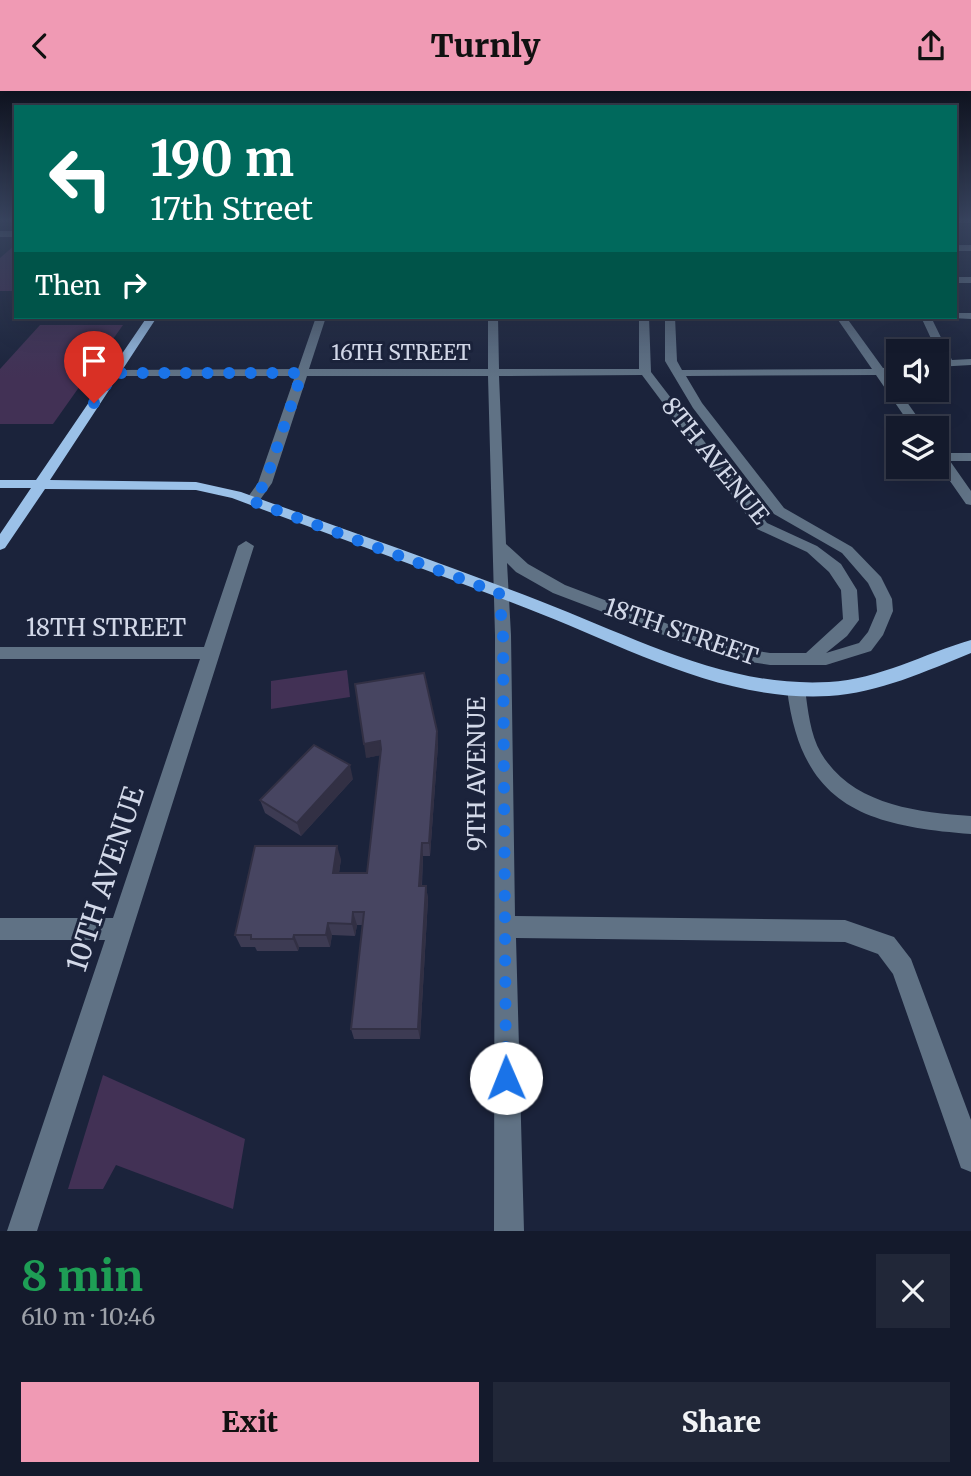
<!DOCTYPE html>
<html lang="en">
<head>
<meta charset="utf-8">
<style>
  :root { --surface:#141a2c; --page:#212738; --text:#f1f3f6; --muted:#9da1a9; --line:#333848; --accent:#f09ab4 }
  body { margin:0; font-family:Merriweather,serif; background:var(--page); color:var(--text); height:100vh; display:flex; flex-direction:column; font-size:26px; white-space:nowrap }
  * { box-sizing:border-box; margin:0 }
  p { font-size:23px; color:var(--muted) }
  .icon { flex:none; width:38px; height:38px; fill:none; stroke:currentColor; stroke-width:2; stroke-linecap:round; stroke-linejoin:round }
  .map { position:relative; height:1140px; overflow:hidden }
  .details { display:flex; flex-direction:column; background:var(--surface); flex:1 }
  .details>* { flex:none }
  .top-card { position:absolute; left:14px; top:14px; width:943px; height:214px; border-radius:0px; box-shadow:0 7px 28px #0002,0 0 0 2px var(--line); background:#00695c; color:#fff; overflow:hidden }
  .tools { position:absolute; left:886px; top:248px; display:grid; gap:14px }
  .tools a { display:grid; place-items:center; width:63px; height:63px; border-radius:0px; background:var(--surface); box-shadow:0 7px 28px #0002,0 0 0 2px var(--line); font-size:35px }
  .pin { position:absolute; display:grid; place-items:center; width:60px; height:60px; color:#fff; margin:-72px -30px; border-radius:50% 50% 50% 0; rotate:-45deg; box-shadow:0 0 7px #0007 }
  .pin .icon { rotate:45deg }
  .me { position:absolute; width:77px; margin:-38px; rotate:359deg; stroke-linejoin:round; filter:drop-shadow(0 0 5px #0008) }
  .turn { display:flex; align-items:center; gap:24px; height:147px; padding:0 21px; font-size:32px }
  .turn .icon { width:91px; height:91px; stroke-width:2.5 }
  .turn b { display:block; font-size:49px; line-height:60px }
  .then { display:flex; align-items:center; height:66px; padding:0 21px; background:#0003; gap:14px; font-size:26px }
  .round { display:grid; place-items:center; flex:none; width:74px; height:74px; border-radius:0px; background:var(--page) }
  .head { display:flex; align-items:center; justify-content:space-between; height:119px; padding:0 21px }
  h1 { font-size:42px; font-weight:800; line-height:52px; color:#1e9e55 }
  .primary-button { display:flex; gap:14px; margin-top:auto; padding:14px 21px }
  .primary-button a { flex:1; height:80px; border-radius:0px; background:var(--accent); color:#111; font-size:28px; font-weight:800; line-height:80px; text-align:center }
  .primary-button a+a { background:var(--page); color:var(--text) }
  header { display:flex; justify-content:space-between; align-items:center; height:91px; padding:0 21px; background:var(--accent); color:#111; font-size:32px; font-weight:800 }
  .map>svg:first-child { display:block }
</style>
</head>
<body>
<header><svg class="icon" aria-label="back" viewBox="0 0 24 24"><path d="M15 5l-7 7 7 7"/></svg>Turnly<svg class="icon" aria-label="share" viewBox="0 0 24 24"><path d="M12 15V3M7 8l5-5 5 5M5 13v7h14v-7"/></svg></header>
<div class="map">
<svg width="971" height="1140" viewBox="0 0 971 1140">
  <rect width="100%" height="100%" fill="#1b233b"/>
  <g fill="#423155">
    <polygon points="16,153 16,200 0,200 0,167"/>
    <polygon points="40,234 123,234 53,333 0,333 0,278"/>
    <polygon points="347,579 350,606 271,618 271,590"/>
    <polygon points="103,984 245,1048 233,1118 116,1074 103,1098 68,1098"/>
  </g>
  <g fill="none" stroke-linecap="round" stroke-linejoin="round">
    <g fill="#607285" fill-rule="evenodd">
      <rect x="956" y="128" width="15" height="4"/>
      <rect x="0" y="140" width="16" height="6"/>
      <rect x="956" y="154" width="15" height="6"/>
      <rect x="956" y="186" width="15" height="6"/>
      <polygon points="956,222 971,222 971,228 952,227"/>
      <path d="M316,226h10l-17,52h179v-52h10l1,52h140v-52h10l2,55 116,151 50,23 24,18 16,26 2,30 -12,16 -21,17 33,-10 9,-11 9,-21 -1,-12 -8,-16 -26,-30 -68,-39 -81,-106 -28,-47v-44h10l2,44 5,9 190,-1 -36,-52h10l37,51 15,-2v6l-11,2 39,55h-13l-37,-54 -190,1 16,27 82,105 68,39 29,30 11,22 1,12 -10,24 -12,16 -45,14h-56l-46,-7 -171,-65 -37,-21 -9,-9 4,72 4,281 330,4 49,17 17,22 60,161v52l-10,-4 -68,-194 -15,-20 -33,-12 -329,-4 8,293h-30l1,-596 -7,-259h-181l-35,107 -15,21 -5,1 -7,-4 13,-18 37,-107h-181l-6,-3 6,-3 184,-1zM642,284l115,154 50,23 22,20 12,18 2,29 -37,34h-36l-44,-7 -161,-61 -37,-21 -22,-20 -7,-168z"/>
      <polygon points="921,226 931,226 952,269 971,268 971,274 936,276 936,270 941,269"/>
      <polygon points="936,356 944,362 971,362 971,370 950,370 971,400 971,414 966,413 936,370"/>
      <polygon points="246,450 254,455 37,1140 7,1140 105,849 0,849 0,827 113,827 200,568 0,568 0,556 204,556 238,455"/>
      <path d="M796,591l6,2 3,5c3,21 5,45 16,64 31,52 95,59 150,63v18c-107,-8 -170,-29 -184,-145l3,-5z"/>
    </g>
    <path fill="#9bc1e8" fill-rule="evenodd" d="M147,226h10l-107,163 146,2 45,10c100,36 200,71 299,109 94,36 186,87 289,81 51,-3 94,-28 142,-42v13c-45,18 -92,40 -142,43 -108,6 -206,-51 -303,-88 -98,-38 -196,-73 -294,-110l-36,-8 -151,-1 -40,59 -5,2v-16l31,-46h-31v-8h36z"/>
  </g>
  <g fill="#3d3b53">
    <polygon points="437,640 438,654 430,765 423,765 422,795 426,795 428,808 420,948 354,948 351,938 363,834 357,834 355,845 332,844 330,856 299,856 298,860 257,860 255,856 241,856 235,844 341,768 339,782 367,782 380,664 366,667"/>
    <polygon points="353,688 301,745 265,722 260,709"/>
  </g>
  <g fill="#323044">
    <polygon points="437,640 438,654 430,765 429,752"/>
    <polygon points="380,650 382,664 366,667 364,653"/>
    <polygon points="350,674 353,688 301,745 297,732"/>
    <polygon points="422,752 423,765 421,808 419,795"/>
    <polygon points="337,755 341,768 337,795 333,782"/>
    <polygon points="426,795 428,808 420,948 418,938"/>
    <polygon points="353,821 357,834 355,845 352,833"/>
    <polygon points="328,832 332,844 330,856 326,844"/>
    <polygon points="294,844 299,856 298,860 293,848"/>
  </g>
  <g fill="#474561" stroke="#323044" stroke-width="2">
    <polygon points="424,582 437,640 429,752 422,752 419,795 426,795 418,938 351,938 364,821 353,821 352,833 328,832 326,844 294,844 293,848 251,848 251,844 235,844 255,755 337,755 333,782 367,782 381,658 380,650 364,653 355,593"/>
    <polygon points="314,654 350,674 297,732 260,709"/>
  </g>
  <linearGradient id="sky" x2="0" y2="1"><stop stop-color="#0f1320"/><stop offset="0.45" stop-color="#394560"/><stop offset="1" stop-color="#394560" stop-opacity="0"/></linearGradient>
  <rect width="971" height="287" fill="url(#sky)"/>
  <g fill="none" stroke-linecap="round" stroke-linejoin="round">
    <polyline stroke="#1a73e8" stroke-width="12" stroke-dasharray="0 21.6" points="94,312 114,282 302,282 265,392 252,410 499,502 503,544 506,987"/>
  </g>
  <g text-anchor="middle" stroke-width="6" stroke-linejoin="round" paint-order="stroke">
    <g font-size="21" fill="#d2d8e8" stroke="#1b233b">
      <text x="401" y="269">16TH STREET</text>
    </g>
    <g font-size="24" fill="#d2d8e8" stroke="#1b233b">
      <text transform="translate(715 370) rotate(51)" y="8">8TH AVENUE</text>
      <text x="106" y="545">18TH STREET</text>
      <text transform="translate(681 541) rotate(19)" y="8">18TH STREET</text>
      <text transform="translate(477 683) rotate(-90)" y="8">9TH AVENUE</text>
    </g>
    <g font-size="28" fill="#d2d8e8" stroke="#1b233b">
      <text transform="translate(105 788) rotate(-72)" y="10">10TH AVENUE</text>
    </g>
  </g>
</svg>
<div class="tools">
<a><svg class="icon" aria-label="sound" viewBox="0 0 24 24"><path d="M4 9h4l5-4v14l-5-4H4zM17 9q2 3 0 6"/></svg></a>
<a><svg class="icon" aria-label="layers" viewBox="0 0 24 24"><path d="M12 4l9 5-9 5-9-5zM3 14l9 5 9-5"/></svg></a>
</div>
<div class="pin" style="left:94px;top:312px;background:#d93025"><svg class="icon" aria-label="arrive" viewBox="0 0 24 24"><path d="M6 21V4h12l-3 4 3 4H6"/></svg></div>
<svg class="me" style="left:506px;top:987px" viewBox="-20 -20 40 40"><circle r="19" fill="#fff"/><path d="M0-13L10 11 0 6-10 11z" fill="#1a73e8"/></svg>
<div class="top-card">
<div class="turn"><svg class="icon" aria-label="left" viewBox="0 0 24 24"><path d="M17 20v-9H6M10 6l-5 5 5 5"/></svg><div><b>190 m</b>17th Street</div></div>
<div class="then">Then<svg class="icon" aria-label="right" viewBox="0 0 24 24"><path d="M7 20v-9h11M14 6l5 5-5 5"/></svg></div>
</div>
</div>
<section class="details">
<div class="head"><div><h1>8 min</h1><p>610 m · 10:46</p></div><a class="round"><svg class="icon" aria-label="close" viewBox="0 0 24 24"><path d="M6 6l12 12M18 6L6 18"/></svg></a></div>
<div class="primary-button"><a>Exit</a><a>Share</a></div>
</section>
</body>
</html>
